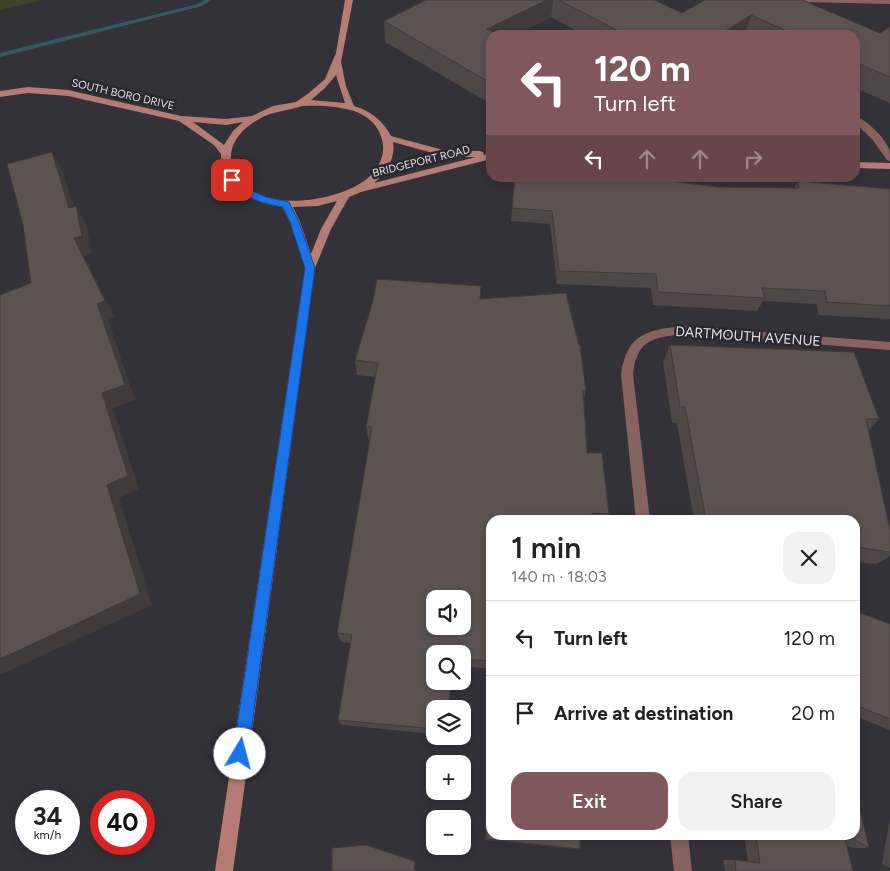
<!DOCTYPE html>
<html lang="en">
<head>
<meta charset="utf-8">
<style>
  :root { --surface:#fff; --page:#f2f2f2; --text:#222; --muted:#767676; --line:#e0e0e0; --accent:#80585c }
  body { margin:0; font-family:Figtree,sans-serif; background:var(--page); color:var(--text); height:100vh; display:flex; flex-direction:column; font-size:19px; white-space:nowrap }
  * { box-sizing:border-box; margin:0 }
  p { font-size:16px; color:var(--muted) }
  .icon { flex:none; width:28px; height:28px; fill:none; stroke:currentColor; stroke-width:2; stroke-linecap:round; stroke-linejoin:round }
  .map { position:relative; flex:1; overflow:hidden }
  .sheet { position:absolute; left:486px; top:515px; width:374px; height:325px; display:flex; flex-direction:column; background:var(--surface); border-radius:15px; box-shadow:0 2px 8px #0003 }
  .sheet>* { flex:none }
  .guide { position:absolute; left:486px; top:30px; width:374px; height:152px; border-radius:15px; box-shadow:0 2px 8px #0003; background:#80585c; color:#fff; overflow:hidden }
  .buttons { position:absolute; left:426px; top:590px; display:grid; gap:10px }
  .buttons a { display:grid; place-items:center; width:45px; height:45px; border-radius:10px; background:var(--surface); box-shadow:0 2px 8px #0003; font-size:25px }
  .speed { position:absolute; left:15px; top:790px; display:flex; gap:10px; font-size:25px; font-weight:700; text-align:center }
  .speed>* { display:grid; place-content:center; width:65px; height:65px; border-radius:50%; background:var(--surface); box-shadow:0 2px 8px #0003; line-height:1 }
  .speed small { font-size:12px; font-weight:400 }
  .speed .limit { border:8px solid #d22; background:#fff; color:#111 }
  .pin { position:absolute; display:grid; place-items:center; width:42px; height:42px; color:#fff; margin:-21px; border-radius:10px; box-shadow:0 2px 8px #0006 }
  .me { position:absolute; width:55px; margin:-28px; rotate:8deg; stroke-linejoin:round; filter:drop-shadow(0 0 4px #0008) }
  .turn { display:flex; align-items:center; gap:18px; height:105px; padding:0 25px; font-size:22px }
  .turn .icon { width:65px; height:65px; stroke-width:2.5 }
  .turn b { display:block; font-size:35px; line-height:42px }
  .lanes { display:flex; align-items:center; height:48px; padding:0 25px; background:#0003; justify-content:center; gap:25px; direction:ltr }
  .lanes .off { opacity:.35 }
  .round { display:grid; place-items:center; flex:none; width:52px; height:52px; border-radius:15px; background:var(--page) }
  .summary { display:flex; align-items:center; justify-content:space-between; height:85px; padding:0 25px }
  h1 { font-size:30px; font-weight:600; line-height:38px }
  .primary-button { display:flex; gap:10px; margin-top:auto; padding:10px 25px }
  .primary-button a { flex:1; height:58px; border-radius:15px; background:var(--accent); color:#fff; font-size:20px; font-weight:600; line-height:58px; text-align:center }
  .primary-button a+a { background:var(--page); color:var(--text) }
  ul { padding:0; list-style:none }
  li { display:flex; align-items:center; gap:15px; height:75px; padding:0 25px; border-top:1px solid var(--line) }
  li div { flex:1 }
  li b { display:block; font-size:19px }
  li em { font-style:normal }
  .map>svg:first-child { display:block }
</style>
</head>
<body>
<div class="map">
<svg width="890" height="871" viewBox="0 0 890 871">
  <rect width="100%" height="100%" fill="#343239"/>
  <polygon fill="#3c4328" points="0,0 44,0 0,10"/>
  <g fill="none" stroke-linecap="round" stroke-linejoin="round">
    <polygon fill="#325b60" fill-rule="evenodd" points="204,0 212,0 202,6 0,57 0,53 198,4"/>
    <g fill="#87635d" fill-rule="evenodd">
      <polygon points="798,0 890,0 890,4 802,2"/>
      <path d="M855,116c12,4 29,21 34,33 1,4 1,8 1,12l-3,-1 -15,-21 -17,-16z"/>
      <path d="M687,326l203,16v8l-203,-16c-32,3 -50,4 -54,40l17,146h-14l-15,-146c6,-42 29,-45 66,-48z"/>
      <polygon points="670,835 688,835 692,871 674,871"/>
    </g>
    <g fill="#b57c73" fill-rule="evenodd">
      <path d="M345,0h8l-12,62 5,24 8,20c17,5 29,15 37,30l56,15h33l3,1 1,3 7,-2v6l-130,33 -12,5 -18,32 -16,39 -82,603h-18l90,-603 -15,-46 -8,-15c-31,-5 -61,-18 -61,-53l-7,-9 -35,-24 -111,-25 -40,-3 -28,4v-6l28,-4 40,3 113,26 45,3 26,-3 21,-10 23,-4 13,-9 16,-14 11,-26zM336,75l9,28 -34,-3 14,-12zM302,106c18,-1 36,0 52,5 29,10 39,41 18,63 -29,32 -141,45 -141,-17 0,-17 14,-30 28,-38 14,-8 28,-8 43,-13zM193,122l33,3 17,-3 -10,9 -9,14zM393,142l54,15h29l-102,26c12,-9 22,-25 19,-41zM337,201l-16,28 -10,25 -11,-32 -7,-15 25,-1z"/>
      <polygon points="855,162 890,163 890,169 855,168"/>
    </g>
  </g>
  <g fill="#4f4746">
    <polygon points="426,0 654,0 682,13 705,0 880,33 890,27 890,103 855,88 855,35 584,35 551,17 516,35 491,35 491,98 486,101 385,42 384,21"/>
    <polygon points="515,178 585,180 585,178 626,178 626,180 719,187 794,188 798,181 890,189 890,319 819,315 816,304 763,301 757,311 653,305 651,288 557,284 550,224 511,221"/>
    <polygon points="480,299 586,391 584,399 587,453 609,514 606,520 491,520 491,669 462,666 462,654 435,654 435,734 342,725 338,720 350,643 341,642 337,633 370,441 369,441 366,427 375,377 357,375 355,360"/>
    <polygon points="670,345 879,419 868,431 890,529 890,556 877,564 855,562 855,520 694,520 677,423 672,422 663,362"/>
    <polygon points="855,611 890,624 890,730 855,716"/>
    <polygon points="490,762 580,849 575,849 485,840 488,766"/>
    <polygon points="890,817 890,868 882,864"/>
    <polygon points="744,835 855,835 869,848 853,848 847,845 853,871 725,871 723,860 735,860 748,862"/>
  </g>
  <g fill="#403a39">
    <polygon points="547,0 553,0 551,17 516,35 491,35 487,29"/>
    <polygon points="751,15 744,35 719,35"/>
    <polygon points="491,78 491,98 486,101 487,81"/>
    <polygon points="52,152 62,169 80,225 69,208"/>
    <polygon points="76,206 86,224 92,253 84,256 115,317 108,320 135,400 113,408 139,489 119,498 152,605 2,674 0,673 0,659 107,485 102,393 74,238"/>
  </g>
  <g fill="#5c5351" stroke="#403a39" fill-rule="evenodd">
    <polygon points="426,0 547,0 487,29 499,35 491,35 491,78 487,81 384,21"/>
    <polygon points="559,0 654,0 682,13 705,0 802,0 880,33 890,27 890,77 855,62 855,35 796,35 751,15 719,35 626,35"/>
    <polygon points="52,152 69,208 76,206 82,236 74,238 105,301 97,304 125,385 102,393 128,476 107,485 140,594 0,659 0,295 31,283 23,225 7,164"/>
    <polygon points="515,178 553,178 586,180 586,178 626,178 626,180 670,181 719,187 799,188 798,181 890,189 890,306 827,302 825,291 762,288 765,298 658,292 656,274 559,271 552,211 512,208"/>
    <path d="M377,279l104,7 -1,13 86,-6 13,52h1l6,46h-3l4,62h15l7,61 -17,-1v7h-101v141l-29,-2v-5h-27v27h16l-2,28h-14v20l-97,-9 14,-85 -15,-2 35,-206h-6l12,-64 -23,-3 18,-59zM435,599h27v27h-27z"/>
    <polygon points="670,345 854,352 879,419 866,419 890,530 890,552 855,547 855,520 706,520 685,407 680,407"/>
    <polygon points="855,611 890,624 890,719 855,705"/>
    <polygon points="490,762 491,763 491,835 580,835 580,849 486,839"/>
    <polygon points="855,787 869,848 846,835 855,835"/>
    <polygon points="756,835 844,835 853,871 736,871 735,860 760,863"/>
    <polygon points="366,845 414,861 415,871 332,871 332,848"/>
  </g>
  <path fill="#1a73e8" stroke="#114b97" d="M232,177l16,12 18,8 23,5 10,20 16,46 -67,486 -2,5 -6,3 -5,-3 -2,-5 72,-486 -15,-46 -7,-15c-22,-4 -41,-10 -56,-27z"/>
  <g text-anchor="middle" stroke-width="5" stroke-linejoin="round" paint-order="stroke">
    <g font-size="11" fill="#e0dee3" stroke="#2a282f">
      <text transform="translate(123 94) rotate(13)" y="4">SOUTH BORO DRIVE</text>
      <text transform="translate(421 161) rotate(-14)" y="4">BRIDGEPORT ROAD</text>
    </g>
    <g font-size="14" fill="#e0dee3" stroke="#2a282f">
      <text transform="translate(748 336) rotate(4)" y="5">DARTMOUTH AVENUE</text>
    </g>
  </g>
</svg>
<div class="buttons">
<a><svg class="icon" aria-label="sound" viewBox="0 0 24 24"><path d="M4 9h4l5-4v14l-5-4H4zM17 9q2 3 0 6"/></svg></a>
<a><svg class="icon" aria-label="search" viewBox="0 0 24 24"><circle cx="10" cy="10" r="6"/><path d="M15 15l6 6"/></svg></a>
<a><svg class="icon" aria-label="layers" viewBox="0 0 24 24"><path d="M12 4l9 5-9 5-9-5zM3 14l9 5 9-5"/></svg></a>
<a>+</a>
<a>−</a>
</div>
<div class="speed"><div>34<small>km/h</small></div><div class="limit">40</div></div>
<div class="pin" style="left:232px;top:180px;background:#d93025"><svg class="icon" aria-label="arrive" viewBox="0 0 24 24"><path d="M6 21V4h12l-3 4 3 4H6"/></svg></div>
<svg class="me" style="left:240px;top:754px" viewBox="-20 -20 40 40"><circle r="19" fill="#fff"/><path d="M0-13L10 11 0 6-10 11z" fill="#1a73e8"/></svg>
<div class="guide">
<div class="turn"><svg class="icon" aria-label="left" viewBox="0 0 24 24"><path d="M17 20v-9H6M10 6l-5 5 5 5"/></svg><div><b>120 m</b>Turn left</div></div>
<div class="lanes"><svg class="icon" aria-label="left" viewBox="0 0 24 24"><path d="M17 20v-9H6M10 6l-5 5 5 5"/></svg><svg class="icon off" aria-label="ahead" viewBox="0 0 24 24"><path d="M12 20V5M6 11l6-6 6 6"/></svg><svg class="icon off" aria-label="ahead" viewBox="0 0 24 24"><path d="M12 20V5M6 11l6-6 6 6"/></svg><svg class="icon off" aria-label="right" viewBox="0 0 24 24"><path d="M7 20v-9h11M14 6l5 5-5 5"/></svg></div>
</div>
<section class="sheet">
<div class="summary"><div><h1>1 min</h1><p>140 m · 18:03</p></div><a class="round"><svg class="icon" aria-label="close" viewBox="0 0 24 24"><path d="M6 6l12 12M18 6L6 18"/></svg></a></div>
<ul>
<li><svg class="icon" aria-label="left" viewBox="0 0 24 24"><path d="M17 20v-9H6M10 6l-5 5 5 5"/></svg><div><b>Turn left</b></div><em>120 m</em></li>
<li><svg class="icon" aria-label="arrive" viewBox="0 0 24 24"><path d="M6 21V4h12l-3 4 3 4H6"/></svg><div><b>Arrive at destination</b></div><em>20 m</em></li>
</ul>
<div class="primary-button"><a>Exit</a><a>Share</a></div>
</section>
</div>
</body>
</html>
